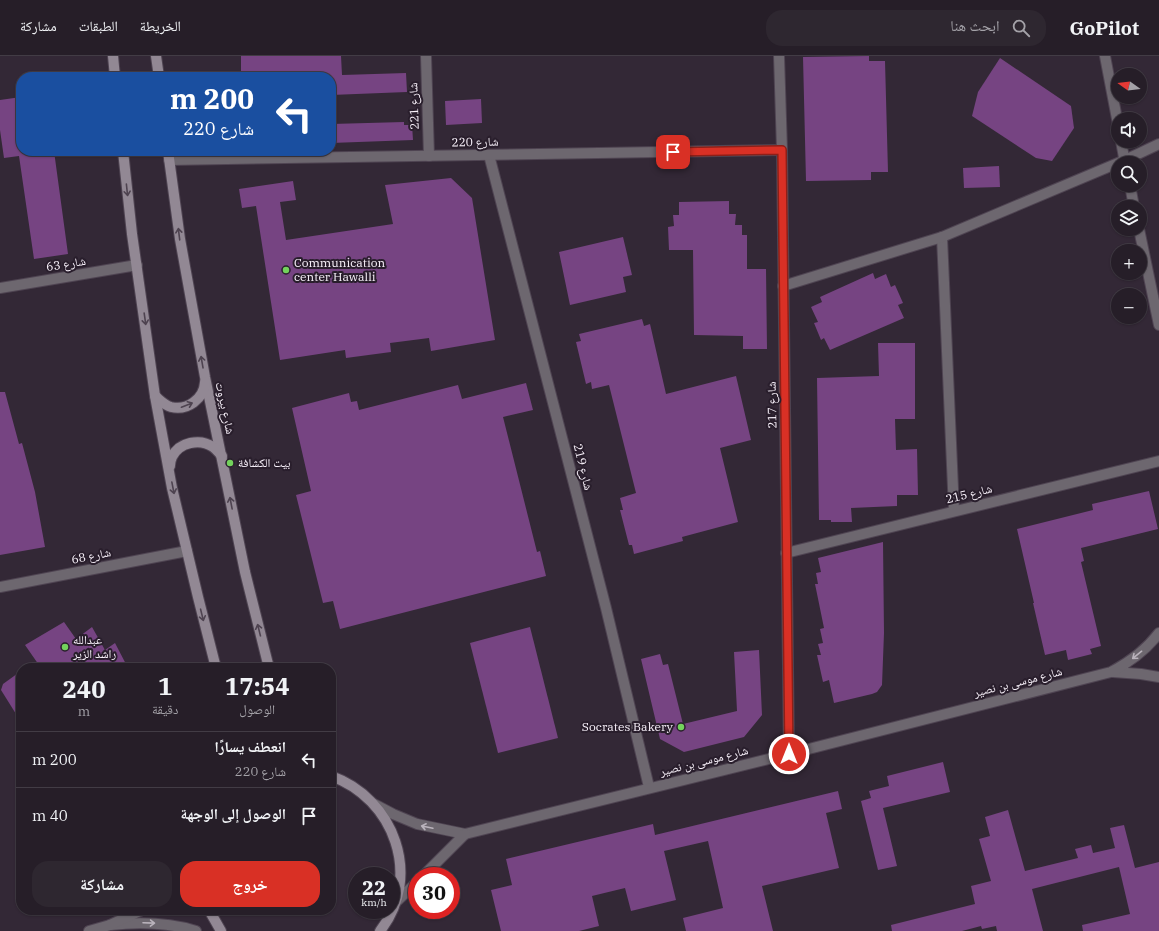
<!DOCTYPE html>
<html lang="ar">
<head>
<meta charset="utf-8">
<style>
  :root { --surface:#261e28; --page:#2e2730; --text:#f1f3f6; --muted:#a4a2a8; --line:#423c45; --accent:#d93025 }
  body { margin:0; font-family:"IBM Plex Serif","Noto Naskh Arabic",serif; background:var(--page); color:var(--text); direction:rtl; height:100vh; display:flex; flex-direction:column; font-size:15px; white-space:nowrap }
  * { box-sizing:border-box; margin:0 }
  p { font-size:13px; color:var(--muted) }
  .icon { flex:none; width:22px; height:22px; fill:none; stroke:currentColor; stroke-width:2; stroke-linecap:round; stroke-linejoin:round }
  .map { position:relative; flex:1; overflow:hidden; direction:ltr }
  .sheet { position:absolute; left:16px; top:607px; width:320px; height:252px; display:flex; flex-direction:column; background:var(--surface); border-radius:16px; box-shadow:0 1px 3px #0004,0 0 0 1px var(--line); direction:rtl }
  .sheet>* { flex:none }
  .hud { position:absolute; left:16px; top:16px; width:320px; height:84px; border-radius:16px; box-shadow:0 1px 3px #0004,0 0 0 1px var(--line); direction:rtl; background:#1a4fa0; color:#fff; overflow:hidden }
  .needle { width:26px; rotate:284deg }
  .controls { position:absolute; left:1111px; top:12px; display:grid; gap:8px }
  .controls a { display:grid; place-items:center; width:36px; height:36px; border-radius:50%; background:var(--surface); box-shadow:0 1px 3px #0004,0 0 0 1px var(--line); font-size:20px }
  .speed { position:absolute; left:348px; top:811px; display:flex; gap:8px; font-size:20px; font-weight:700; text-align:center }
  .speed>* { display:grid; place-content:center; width:52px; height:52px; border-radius:50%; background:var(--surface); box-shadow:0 1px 3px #0004,0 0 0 1px var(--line); line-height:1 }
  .speed small { font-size:10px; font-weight:400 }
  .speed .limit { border:6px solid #d22; background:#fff; color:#111 }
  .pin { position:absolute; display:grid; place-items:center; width:34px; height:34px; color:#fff; margin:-17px; border-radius:8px; box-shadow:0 2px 6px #0006 }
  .me { position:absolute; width:44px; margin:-22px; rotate:0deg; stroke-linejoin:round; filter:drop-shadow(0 0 3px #0008) }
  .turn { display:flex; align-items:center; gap:14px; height:84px; padding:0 16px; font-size:18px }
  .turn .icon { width:52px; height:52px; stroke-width:2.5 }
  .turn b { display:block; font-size:28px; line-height:34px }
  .eta { display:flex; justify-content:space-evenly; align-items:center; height:68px; text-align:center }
  .eta b { font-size:24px; font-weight:800; line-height:28px }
  .action { display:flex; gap:8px; margin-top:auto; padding:8px 16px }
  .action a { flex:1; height:46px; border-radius:16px; background:var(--accent); color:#fff; font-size:16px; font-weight:800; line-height:46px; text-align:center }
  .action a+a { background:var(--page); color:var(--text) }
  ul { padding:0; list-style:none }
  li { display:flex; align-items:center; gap:12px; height:56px; padding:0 16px; border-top:1px solid var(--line) }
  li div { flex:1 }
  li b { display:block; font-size:15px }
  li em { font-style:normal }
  header { display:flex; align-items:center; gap:24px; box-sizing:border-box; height:56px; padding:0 20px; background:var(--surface); border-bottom:1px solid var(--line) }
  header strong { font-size:19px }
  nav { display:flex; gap:22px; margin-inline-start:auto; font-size:14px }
  .search { width:280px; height:36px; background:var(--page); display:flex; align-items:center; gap:10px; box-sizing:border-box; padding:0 14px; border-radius:16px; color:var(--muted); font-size:15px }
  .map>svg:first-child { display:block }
</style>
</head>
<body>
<header>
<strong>GoPilot</strong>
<div class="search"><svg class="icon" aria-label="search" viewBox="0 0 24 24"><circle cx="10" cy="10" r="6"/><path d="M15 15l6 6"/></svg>ابحث هنا</div>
<nav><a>الخريطة</a><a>الطبقات</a><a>مشاركة</a></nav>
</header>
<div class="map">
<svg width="1159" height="875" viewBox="0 0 1159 875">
  <rect width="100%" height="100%" fill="#332836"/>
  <g fill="#764482">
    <polygon points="241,0 341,0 342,19 406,17 407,36 331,39 331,21 241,21"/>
    <polygon points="869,0 869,5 885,5 888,116 871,116 871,124 806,125 803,1"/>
    <polygon points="1000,2 1071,50 1074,72 1052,105 1036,102 972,60 978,36"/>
    <polygon points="21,41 21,95 54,95 68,198 34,203 19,100 4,102 0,74 0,44"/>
    <polygon points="481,43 482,67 446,69 445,45"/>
    <polygon points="404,66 404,69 412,69 413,84 331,87 331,68"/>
    <polygon points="999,110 1000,131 964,132 963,112"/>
    <polygon points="451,122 472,142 495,284 431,295 429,282 390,287 391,296 346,302 345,294 280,304 256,150 242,152 239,133 293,125 296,144 280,146 286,184 393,168 385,129"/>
    <polygon points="729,145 729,158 736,158 735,169 742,169 742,179 747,179 747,213 766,213 767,293 743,293 743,280 694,279 693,194 669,194 668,171 674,170 673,159 679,159 679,146"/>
    <polygon points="623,181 632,219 623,221 626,236 570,249 559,196"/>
    <polygon points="873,217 875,223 886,218 891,231 895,229 903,247 898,249 904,262 830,294 824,282 821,284 814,267 818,266 811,251 822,246 820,241"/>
    <polygon points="642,263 644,270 650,268 666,338 736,320 751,384 720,392 738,466 682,481 683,485 634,498 632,489 629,489 620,454 623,454 620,442 636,437 609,329 592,333 591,326 586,328 576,286 581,285 579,278"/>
    <polygon points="878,287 915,287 915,363 895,363 896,394 917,393 918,439 897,439 897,450 851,452 852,466 831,466 831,464 819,464 817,322 879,320"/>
    <polygon points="526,327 533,354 503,361 537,496 540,495 546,520 340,573 333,545 323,547 296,439 311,435 292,352 349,337 351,346 357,345 359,354 458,329 462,343"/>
    <polygon points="0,336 5,336 19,388 22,387 35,436 45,491 0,499"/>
    <polygon points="1149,435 1158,473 1081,492 1084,505 1081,506 1101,590 1090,593 1092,598 1068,604 1066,594 1045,599 1033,547 1034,547 1017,473 1093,454 1092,448"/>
    <polygon points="883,486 884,577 882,629 877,636 872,638 834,647 829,624 823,626 817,599 821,599 818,588 823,587 820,573 824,572 815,528 818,528 816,517 821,516 818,502"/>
    <polygon points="64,566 76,583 92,571 105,594 115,587 128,612 41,612 25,589"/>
    <polygon points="530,571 558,682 498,697 470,587"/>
    <polygon points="759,594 762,659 744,681 684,696 660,683 641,603 660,598 663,609 668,608 683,668 737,655 734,596"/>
    <polygon points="21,615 21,666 1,634 3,628"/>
    <polygon points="943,706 950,736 883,752 897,810 878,814 861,745 871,742 869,735 889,730 887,720"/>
    <polygon points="838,735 842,753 826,757 839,812 762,830 773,875 686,875 683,862 723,852 708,785 664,795 676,844 631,855 625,832 592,840 599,870 579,875 501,875 491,834 512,829 506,803 653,768 655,779"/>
    <polygon points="1008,754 1025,815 1078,802 1075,793 1091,789 1093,797 1115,792 1110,772 1124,769 1135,812 1159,806 1159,875 1083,875 1082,869 1130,858 1119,811 1032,833 1043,875 997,875 996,870 982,873 981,870 962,875 892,875 891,869 975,848 971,830 991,825 979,783 990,780 985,761"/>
  </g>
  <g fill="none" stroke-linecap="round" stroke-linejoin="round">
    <g stroke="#4f4452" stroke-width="12">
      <g id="minor">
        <polyline points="426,0 429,100"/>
        <polyline points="779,0 782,94 789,698"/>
        <polyline points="489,99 606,552 649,731"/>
        <polyline points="169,104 782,94"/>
        <polyline points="942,181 954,455"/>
        <polyline points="783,230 942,181 1125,104 1159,88"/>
        <polyline points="0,232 137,209"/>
        <polyline points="786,497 1159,405"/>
        <polyline points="0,531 187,495"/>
      </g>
    </g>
    <g stroke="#4f4452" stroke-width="12">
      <g id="tertiary">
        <polyline points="1105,0 1118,68"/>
        <polyline points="1121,85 1125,107"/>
        <polyline points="1130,129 1134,151"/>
        <polyline points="1139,173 1159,269"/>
        <polyline points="1113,616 1141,618 1159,621"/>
        <path d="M374,748l19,10 24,10 48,10 324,-80 322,-82c19,-10 35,-22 48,-39"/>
        <polyline points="423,820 465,778"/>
        <polyline points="395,847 417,826"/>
        <path d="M110,869c29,-3 57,-3 86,6"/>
        <polyline points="89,875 110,869 142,854"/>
      </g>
    </g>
    <g stroke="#4f4452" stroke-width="12">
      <g id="secondary">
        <polyline points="113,0 115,21"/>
        <polyline points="156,0 159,21"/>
        <polyline points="123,95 132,178 155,340 172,432 198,541 216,612"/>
        <polyline points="168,95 180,183 205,321 245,516 269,612"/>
        <path d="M155,340c5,4 9,9 16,11 16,4 33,-8 34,-25"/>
        <path d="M170,410c0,-3 1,-7 2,-9 7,-15 28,-19 41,-10 3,2 6,6 9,9"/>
        <path d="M331,720c63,22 92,101 49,155"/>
        <polyline points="209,854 221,875"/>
      </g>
    </g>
    <use href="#minor" stroke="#6d676f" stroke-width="10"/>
    <use href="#tertiary" stroke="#6d676f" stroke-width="10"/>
    <use href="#secondary" stroke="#928894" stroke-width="10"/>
  </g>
  <defs><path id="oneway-shaft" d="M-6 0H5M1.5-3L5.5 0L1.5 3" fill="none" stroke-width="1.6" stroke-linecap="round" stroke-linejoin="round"/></defs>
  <g stroke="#4e4350">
    <use href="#oneway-shaft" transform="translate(127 134) rotate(84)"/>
    <use href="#oneway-shaft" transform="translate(179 178) rotate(-97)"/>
    <use href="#oneway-shaft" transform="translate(145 263) rotate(82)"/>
    <use href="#oneway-shaft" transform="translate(202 306) rotate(-100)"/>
    <use href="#oneway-shaft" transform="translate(187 349) rotate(-21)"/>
    <use href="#oneway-shaft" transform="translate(173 432) rotate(79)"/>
    <use href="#oneway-shaft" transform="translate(231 447) rotate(-101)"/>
    <use href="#oneway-shaft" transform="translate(202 559) rotate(76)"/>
    <use href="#oneway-shaft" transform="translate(259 574) rotate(-104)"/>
  </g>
  <g stroke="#bab3bc">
    <use href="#oneway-shaft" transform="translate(1137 599) rotate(141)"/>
    <use href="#oneway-shaft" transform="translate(427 771) rotate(-168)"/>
    <use href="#oneway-shaft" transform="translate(149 867) rotate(2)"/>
  </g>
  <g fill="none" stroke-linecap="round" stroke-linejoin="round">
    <g stroke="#8d1f18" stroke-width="10">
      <polyline id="route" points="673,96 782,94 789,698"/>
    </g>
    <use href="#route" stroke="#d93025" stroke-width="7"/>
  </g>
  <g fill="#73d25c" stroke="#291e2c" stroke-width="1.5">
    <circle cx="286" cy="214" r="4"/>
    <circle cx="230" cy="407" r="4"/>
    <circle cx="65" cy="591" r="4"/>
    <circle cx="681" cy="671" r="4"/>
  </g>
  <g text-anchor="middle" stroke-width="4" stroke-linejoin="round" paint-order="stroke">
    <g font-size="12" fill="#f9f2fb" stroke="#291e2c">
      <text transform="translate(414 50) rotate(-92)" y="4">شارع 221</text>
      <text transform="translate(475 86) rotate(-1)" y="4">شارع 220</text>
      <text transform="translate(66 208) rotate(-9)" y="4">شارع 63</text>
      <text transform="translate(772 349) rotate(-91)" y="4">شارع 217</text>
      <text transform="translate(225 352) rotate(78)" y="4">شارع بيروت</text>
      <text transform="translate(583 411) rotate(76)" y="4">شارع 219</text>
      <text transform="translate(969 438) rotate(-14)" y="4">شارع 215</text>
      <text transform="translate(91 500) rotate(-11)" y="4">شارع 68</text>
      <text transform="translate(1018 626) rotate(-14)" y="4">شارع موسى بن نصير</text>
      <text transform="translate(704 705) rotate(-14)" y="4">شارع موسى بن نصير</text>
    </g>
    <g font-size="12" fill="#f9f2fb" stroke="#291e2c" text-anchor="start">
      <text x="294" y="211">Communication<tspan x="294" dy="14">center Hawalli</tspan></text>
      <text x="238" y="411">بيت الكشافة</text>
      <text x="73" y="588">عبدالله<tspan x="73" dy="14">راشد الزير</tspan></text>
      <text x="673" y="675" text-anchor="end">Socrates Bakery</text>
    </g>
  </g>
</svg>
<div class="controls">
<a><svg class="needle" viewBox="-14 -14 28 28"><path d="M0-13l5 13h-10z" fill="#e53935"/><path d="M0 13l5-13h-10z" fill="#a4a2a8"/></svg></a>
<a><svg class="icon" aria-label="sound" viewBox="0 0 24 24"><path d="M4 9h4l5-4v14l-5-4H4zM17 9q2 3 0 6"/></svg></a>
<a><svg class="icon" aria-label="search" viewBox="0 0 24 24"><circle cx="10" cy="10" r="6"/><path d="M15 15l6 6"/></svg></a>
<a><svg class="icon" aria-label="layers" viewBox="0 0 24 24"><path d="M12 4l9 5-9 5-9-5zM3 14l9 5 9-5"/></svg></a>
<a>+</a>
<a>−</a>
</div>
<div class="speed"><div>22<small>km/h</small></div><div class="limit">30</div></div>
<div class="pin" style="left:673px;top:96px;background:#d93025"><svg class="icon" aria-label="arrive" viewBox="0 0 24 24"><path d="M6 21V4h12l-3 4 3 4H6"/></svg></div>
<svg class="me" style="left:789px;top:698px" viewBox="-20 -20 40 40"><circle r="17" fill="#d93025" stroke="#fff" stroke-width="3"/><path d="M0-11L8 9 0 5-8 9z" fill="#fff"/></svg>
<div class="hud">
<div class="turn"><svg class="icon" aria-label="left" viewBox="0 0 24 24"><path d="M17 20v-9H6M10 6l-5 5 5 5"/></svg><div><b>200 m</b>شارع 220</div></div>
</div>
<section class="sheet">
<div class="eta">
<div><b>17:54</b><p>الوصول</p></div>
<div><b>1</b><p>دقيقة</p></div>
<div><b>240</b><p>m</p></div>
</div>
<ul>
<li><svg class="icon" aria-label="left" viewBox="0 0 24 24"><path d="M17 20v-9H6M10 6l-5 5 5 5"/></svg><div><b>انعطف يسارًا</b><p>شارع 220</p></div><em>200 m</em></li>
<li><svg class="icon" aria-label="arrive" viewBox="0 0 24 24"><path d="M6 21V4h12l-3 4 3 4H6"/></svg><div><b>الوصول إلى الوجهة</b></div><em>40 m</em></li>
</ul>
<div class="action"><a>خروج</a><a>مشاركة</a></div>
</section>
</div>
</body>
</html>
